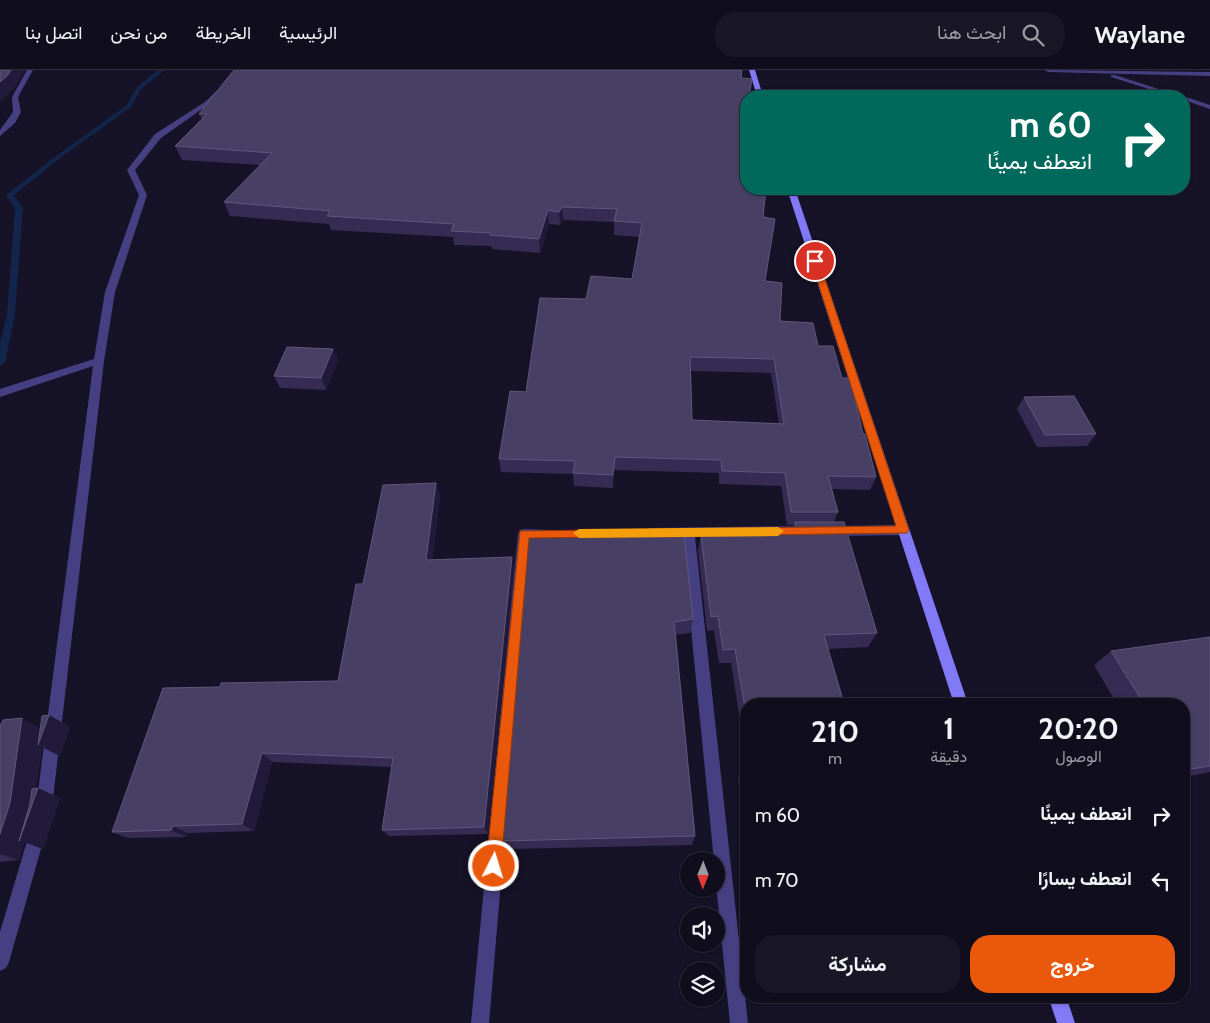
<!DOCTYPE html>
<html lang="ar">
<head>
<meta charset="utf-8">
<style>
  :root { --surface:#100e1d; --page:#191726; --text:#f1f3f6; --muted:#9c9ca4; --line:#302e3b; --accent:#ea580c }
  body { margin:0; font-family:Cabin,Vazirmatn,sans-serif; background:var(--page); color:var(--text); direction:rtl; height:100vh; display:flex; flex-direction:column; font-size:19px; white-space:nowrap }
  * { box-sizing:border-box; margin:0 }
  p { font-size:16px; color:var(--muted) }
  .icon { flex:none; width:28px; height:28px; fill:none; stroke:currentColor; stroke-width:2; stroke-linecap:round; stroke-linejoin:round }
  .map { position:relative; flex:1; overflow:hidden; direction:ltr }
  .drawer { position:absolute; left:740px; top:628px; width:450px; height:305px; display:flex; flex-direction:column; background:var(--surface); border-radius:20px; box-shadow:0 1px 4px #0004,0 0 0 1px var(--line); direction:rtl }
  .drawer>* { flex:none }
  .guide { position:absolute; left:740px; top:20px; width:450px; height:105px; border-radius:20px; box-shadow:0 1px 4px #0004,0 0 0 1px var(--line); direction:rtl; background:#00695c; color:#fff; overflow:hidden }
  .needle { width:32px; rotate:181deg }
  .fabs { position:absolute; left:680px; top:782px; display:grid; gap:10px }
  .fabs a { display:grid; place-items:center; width:45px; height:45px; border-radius:50%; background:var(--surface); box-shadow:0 1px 4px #0004,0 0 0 1px var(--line); font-size:25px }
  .pin { position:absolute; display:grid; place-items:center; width:42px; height:42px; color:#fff; margin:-21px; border:2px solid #fff; border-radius:50%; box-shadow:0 1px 5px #0007 }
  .me { position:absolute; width:55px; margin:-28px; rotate:5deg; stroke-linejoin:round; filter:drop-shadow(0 0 4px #0008) }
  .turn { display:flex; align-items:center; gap:18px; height:105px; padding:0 15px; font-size:22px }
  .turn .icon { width:65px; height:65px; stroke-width:2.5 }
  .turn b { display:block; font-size:35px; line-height:42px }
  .eta { display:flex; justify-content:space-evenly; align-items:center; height:85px; text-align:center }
  .eta b { font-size:30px; font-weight:700; line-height:35px }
  .button { display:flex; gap:10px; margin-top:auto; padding:10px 15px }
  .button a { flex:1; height:58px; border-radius:20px; background:var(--accent); color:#fff; font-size:20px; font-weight:700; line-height:58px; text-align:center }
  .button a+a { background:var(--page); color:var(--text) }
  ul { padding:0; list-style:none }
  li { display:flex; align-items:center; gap:15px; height:65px; padding:0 15px }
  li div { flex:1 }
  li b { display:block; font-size:19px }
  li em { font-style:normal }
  header { display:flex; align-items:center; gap:30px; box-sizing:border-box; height:70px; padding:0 25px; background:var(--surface); border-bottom:1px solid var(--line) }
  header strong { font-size:24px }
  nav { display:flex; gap:28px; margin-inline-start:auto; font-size:18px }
  .search { width:350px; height:45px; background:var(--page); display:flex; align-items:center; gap:12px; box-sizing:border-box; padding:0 18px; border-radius:20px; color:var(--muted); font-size:19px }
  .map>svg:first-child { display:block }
</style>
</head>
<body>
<header>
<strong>Waylane</strong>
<div class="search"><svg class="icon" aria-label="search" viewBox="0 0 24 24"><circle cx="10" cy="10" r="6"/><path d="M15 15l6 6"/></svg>ابحث هنا</div>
<nav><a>الرئيسية</a><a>الخريطة</a><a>من نحن</a><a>اتصل بنا</a></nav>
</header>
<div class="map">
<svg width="1210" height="953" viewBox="0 0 1210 953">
  <rect width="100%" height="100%" fill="#161227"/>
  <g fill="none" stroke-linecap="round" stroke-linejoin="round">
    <polygon fill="#13254a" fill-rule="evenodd" points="158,0 165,0 142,18 131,37 60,88 14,125 23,138 15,244 5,293 0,296 0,273 7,244 15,138 6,125 56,86 127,35 138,16"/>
    <g fill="#464082" fill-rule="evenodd">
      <polygon points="27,0 33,0 18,27 21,42 15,53 0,66 0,60 13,42 12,27"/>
      <polygon points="238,0 245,0 209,34 161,68 135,100 147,125 115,222 104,291 52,737 50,743 44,745 38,743 36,737 93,296 0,327 0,319 94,289 105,222 139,125 127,100 155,64 205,32"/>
      <polygon points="1045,0 1210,2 1210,6 1048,2"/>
      <polygon points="1111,5 1115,5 1180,26 1171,26 1111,7"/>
      <polygon points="1183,26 1210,35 1210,39 1184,30"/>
      <polygon points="903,455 907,456 909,460 907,464 903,465 831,466 827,465 825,461 827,457 831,456"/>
      <polygon points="808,456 812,457 814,461 812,465 808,466 695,467 748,953 730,953 716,814 716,791 714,791 682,468 651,468 647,467 645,463 647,459 651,458"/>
      <polygon points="524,459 550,460 552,464 550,468 530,469 489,953 471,953 518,464 520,460"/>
      <polygon points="38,753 44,755 46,761 9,892 6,898 0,901 0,862 30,761 32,755"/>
    </g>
    <g fill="#8179f5" fill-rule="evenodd">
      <polygon points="749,0 755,0 763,26 757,26"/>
      <polygon points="787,119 795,119 968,634 954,634"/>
      <polygon points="1048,926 1066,926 1075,953 1057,953"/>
    </g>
  </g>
  <g fill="#362c53" fill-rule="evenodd">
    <path d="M741,8l5,18v93l17,28 2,64 15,40 38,25 24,32 21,56 13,43 -6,13 -38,-1 6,23 -4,10 43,111 -9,14 -40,2 15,51 48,4h-145v53l-15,-94h-12l-5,-33 -7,1 -9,-80 3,-16 90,-3 3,-7h-7l-6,-39 -62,-2v-11l-105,-3 -1,18 -39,-2 -1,-12 -72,-2 -2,-13 27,-67 60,-93 46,-20 7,-42 -25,-2v-13l-51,-2 -3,5 -11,-1 -9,29 -48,-4 -1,-3 -37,-1 -1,-8 -122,-7 -2,-6 -99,-8 -6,-14 36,-37 -78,-5 -7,-14 27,-26 -3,-6zM691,301l80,2 8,50 -87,-3z"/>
    <polygon points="333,279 338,291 326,320 280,318 274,306"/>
    <polygon points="1024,327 1096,364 1087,376 1037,377 1017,339"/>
    <polygon points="436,413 440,427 432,490 512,487 514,500 488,764 389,766 382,760 392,697 272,692 254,761 187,763 186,767 128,768 112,762 220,617 338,611 363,514"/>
    <polygon points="620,463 667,466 693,549 690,563 676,565 695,766 692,775 506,779 501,771"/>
    <polygon points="1210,567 1210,702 1184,707 1184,634 1117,634 1094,595 1111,581"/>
    <polygon points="49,645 70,657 60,686 42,677 36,719 38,718 60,728 43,779 24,772 19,790 0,792 0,656 40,658"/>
    <polygon points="744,698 746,698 746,755 738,708"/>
  </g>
  <g fill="#211a3a">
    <polygon points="11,0 25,0 15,18 0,32 0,12"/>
    <polygon points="562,137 563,150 560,155 559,142"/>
    <polygon points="548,140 549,154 540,183 539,169"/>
    <polygon points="333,279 338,291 326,320 321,308"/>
    <polygon points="615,387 614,400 613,418 613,405"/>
    <polygon points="436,413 440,427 431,503 426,490"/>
    <polygon points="512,487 514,500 488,764 484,757"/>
    <polygon points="49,645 70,657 60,686 42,677 35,725 38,718 60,728 43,779 24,772 19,790 0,784 0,764 22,648 44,660"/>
    <polygon points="262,683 272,692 254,761 242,754"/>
    <polygon points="173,756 187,763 186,767 171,760"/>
  </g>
  <g fill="#483f65" stroke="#60577d" fill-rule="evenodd">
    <polygon points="0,0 11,0 7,6 0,12"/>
    <path d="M234,0h508l-1,8 11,1 -3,17h-3v93h20l-3,28 12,2 -10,62 17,2 -2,38 33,2 5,23h15l9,32h8l13,56h2l11,43 -48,-1 10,36h-47l-6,-39 -63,-2 -1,-11 -106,-3 -2,18 -40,-2 2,-12 -76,-2 11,-68 16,1 14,-94 46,1 5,-23 41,3 10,-56 -28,-2 3,-12 -55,-2 -3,5 -11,-2 -9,29 -49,-4 1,-2 -40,-2 3,-7 -127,-8 3,-5 -106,-9 48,-49 -97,-7 32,-32h-8zM690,287l84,2 10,65 -92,-4z"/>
    <polygon points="287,277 333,279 321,308 274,306"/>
    <polygon points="1074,326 1096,364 1045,365 1024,327"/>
    <polygon points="436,413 426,490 512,487 484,757 382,760 393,688 262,683 242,754 173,756 171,760 112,762 163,618 220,617 221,613 338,611 356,514 363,514 383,415"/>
    <polygon points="795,452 844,452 877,563 824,565 843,630 890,628 891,634 746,634 746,644 735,579 723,580 718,546 711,547 701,465 797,462"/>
    <polygon points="620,461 620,463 667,462 667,466 684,465 693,549 674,552 695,766 501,771 529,463"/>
    <polygon points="1210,567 1210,696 1185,700 1184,698 1184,634 1144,634 1111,581"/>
    <polygon points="49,645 38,675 42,646"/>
    <polygon points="22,648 10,733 0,764 0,656 3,650"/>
    <polygon points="744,698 746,698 746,712"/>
    <polygon points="38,718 19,771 30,734 32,719"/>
  </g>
  <polygon fill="#ea580c" stroke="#983908" points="815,189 819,191 909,460 907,463 529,468 501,796 499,802 494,804 488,802 486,796 520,461 896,456 811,191"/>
  <polygon fill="#f59e0b" points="778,457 784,461 778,466 579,468 573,463 579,459"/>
</svg>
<div class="fabs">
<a><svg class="needle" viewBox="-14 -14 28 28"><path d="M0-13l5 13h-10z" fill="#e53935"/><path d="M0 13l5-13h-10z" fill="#9c9ca4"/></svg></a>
<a><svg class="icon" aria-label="sound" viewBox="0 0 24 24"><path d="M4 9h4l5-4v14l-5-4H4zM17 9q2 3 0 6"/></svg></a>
<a><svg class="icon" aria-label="layers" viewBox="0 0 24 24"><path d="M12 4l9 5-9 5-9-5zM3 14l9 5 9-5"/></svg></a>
</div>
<div class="pin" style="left:815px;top:191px;background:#d93025"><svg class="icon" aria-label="arrive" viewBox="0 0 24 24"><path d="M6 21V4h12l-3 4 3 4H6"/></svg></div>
<svg class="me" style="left:494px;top:796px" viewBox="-20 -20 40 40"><circle r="17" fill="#ea580c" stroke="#fff" stroke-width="3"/><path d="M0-11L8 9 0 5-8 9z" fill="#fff"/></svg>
<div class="guide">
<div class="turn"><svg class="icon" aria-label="right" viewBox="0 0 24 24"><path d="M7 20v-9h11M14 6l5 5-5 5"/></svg><div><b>60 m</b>انعطف يمينًا</div></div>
</div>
<section class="drawer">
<div class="eta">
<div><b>20:20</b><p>الوصول</p></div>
<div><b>1</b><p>دقيقة</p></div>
<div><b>210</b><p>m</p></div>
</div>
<ul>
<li><svg class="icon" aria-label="right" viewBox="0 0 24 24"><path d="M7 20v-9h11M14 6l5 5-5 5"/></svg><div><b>انعطف يمينًا</b></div><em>60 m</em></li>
<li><svg class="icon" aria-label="left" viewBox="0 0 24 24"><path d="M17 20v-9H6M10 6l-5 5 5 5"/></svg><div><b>انعطف يسارًا</b></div><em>70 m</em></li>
</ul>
<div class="button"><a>خروج</a><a>مشاركة</a></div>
</section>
</div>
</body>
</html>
